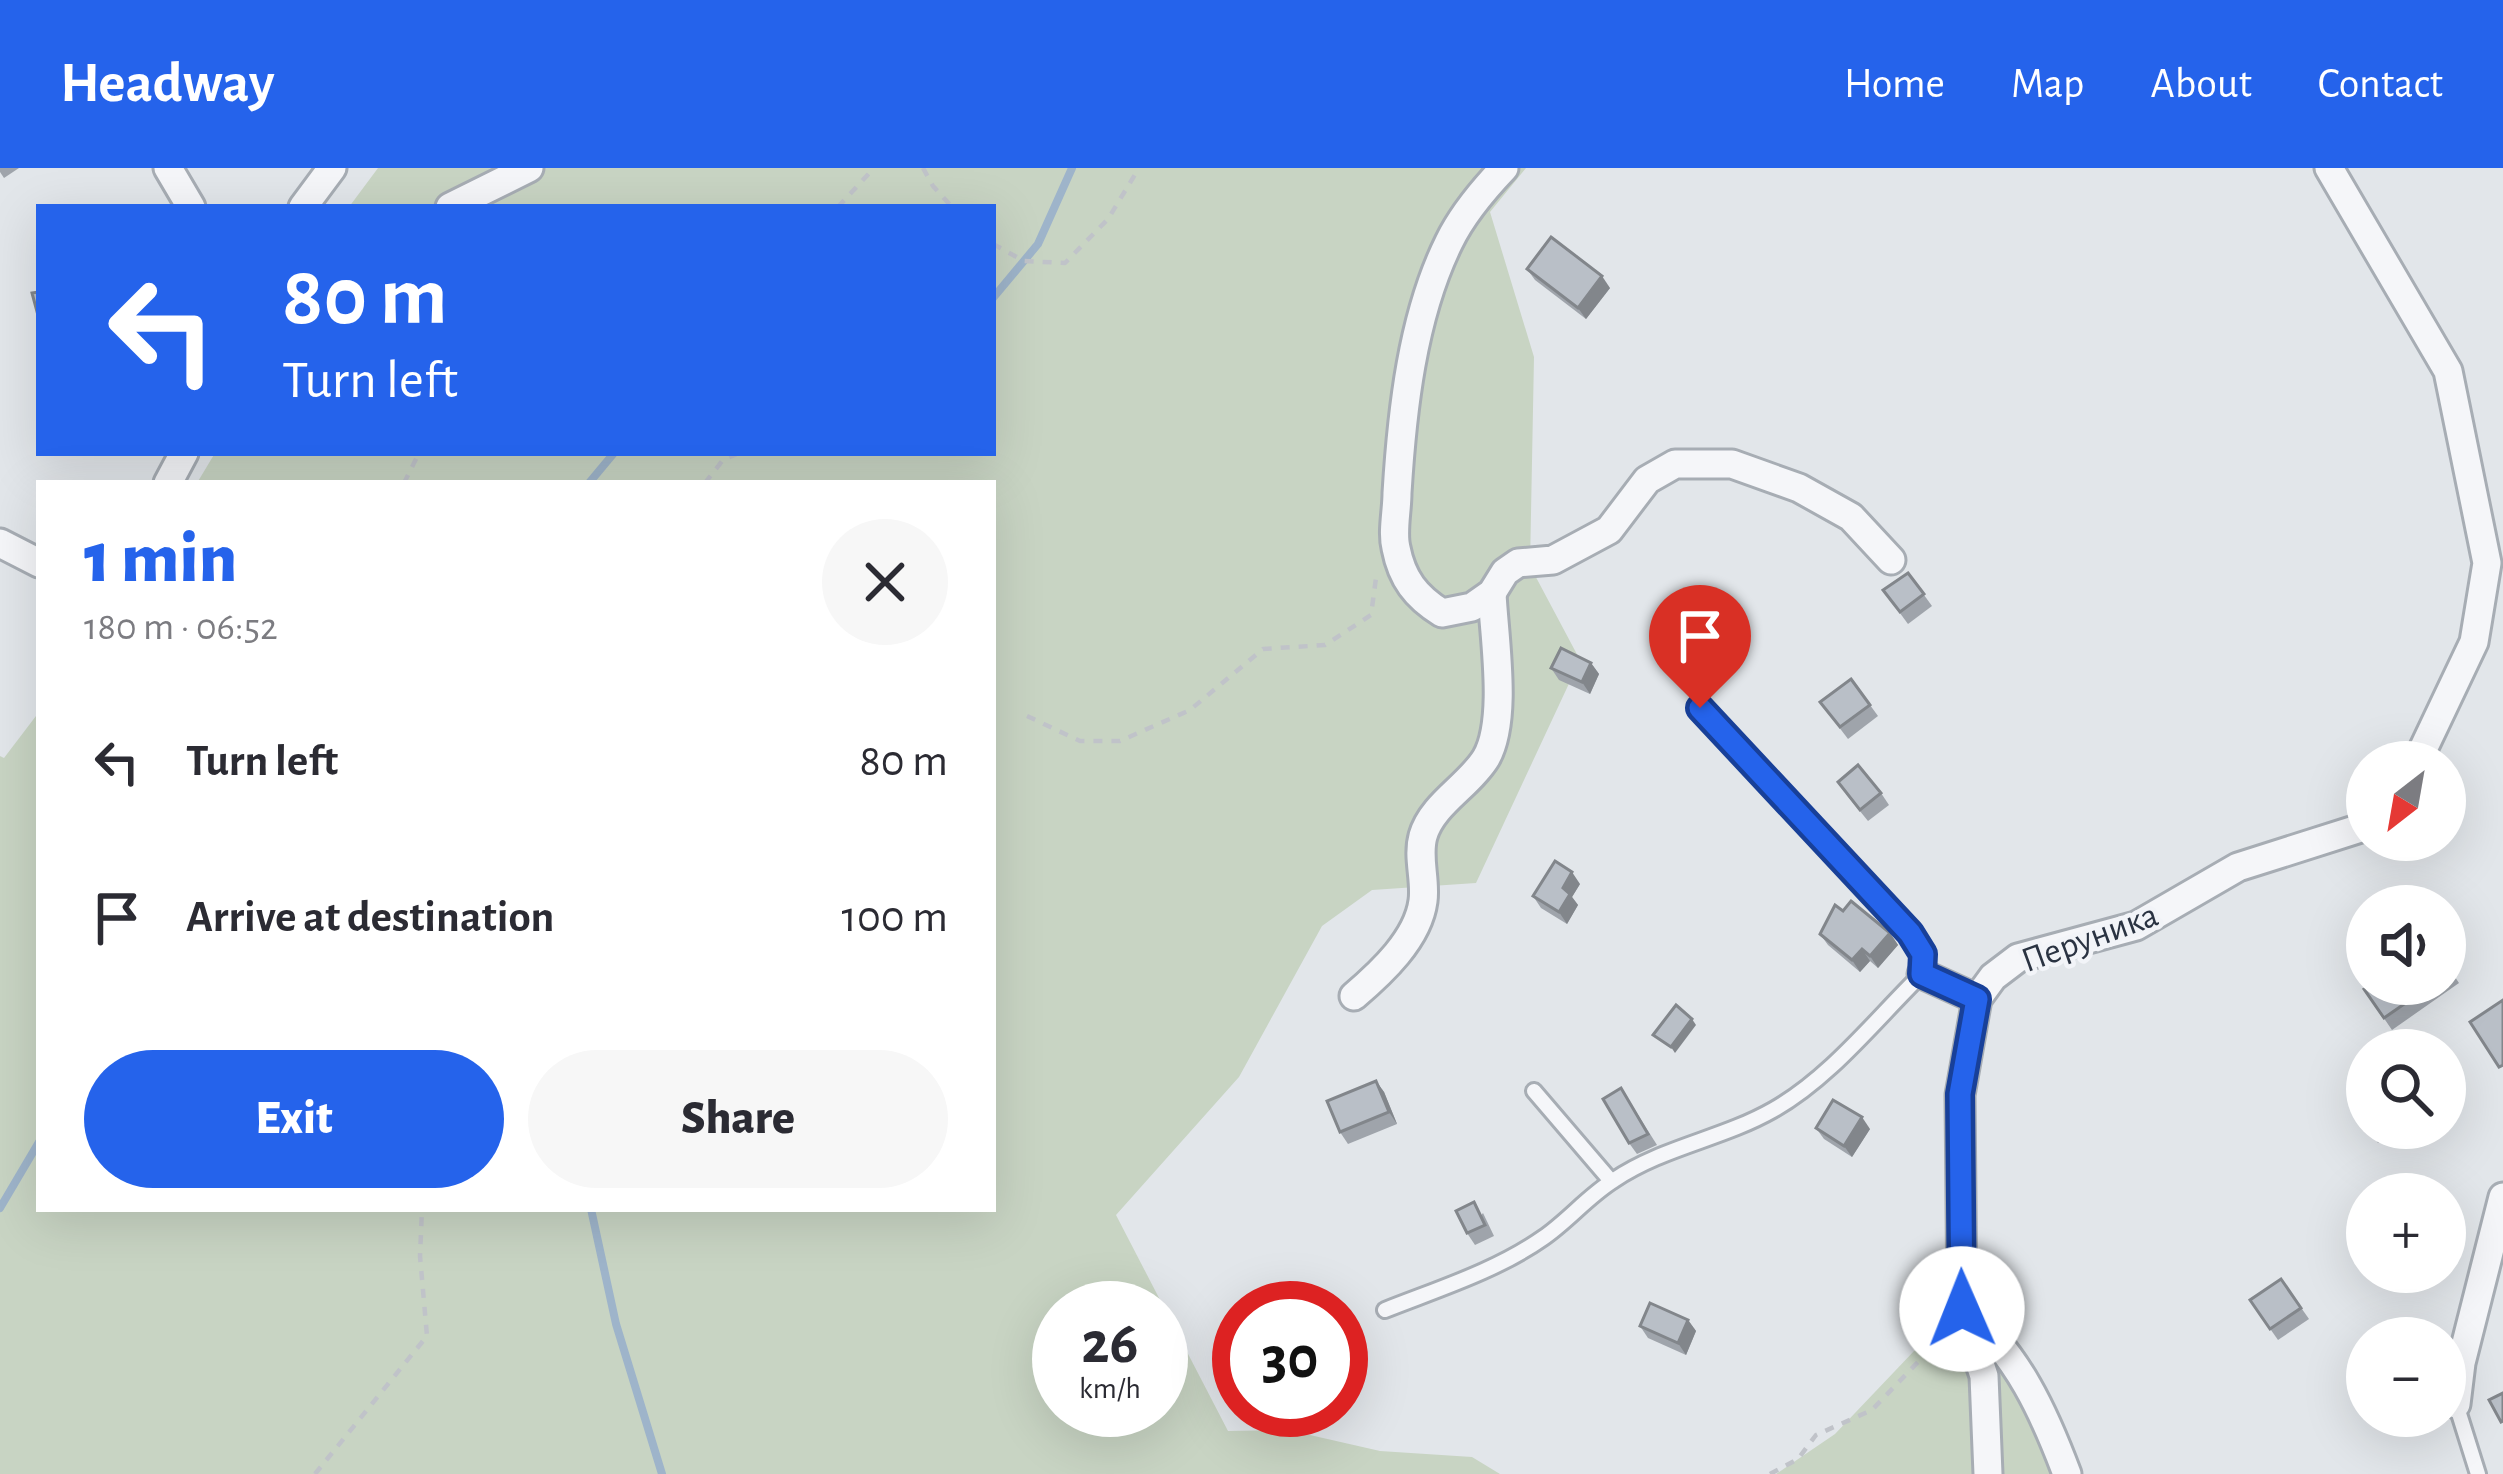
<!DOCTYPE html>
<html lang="en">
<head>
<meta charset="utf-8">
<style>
  :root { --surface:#fff; --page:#f7f7f7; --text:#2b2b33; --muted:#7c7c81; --accent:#2563eb }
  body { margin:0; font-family:"Alegreya Sans",sans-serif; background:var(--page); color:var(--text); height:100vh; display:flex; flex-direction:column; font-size:45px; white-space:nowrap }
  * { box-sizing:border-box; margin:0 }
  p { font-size:39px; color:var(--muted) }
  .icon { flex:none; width:66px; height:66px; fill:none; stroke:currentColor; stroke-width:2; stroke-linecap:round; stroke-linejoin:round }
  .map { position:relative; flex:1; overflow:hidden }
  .sheet { position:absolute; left:36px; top:312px; width:960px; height:732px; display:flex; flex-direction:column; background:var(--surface); border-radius:0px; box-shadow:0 12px 48px #0002 }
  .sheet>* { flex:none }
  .banner { position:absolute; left:36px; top:36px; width:960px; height:252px; border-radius:0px; box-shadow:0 12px 48px #0002; background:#2563eb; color:#fff; overflow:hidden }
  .needle { width:78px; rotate:211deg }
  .tools { position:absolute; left:2346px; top:573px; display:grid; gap:24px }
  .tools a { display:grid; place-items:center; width:120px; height:120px; border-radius:50%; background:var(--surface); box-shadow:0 12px 48px #0002; font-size:60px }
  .speed { position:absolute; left:1032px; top:1113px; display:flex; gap:24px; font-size:60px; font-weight:700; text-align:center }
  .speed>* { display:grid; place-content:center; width:156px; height:156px; border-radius:50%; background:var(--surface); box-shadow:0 12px 48px #0002; line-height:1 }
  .speed small { font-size:30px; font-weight:400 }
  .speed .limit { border:18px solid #d22; background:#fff; color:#111 }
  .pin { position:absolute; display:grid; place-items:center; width:102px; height:102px; color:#fff; margin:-123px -51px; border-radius:50% 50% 50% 0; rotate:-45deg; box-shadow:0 0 12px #0007 }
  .pin .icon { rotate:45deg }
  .me { position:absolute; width:132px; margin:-66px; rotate:359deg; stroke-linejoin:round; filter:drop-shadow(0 0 9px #0008) }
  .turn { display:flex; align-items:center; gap:42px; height:252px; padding:0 48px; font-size:54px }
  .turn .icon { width:156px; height:156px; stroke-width:2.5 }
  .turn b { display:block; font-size:84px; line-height:102px }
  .round { display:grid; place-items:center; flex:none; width:126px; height:126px; border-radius:63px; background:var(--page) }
  .summary { display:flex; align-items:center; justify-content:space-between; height:204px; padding:0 48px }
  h1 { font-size:72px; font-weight:800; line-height:90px; color:var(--accent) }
  .button { display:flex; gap:24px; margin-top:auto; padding:24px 48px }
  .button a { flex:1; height:138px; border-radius:72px; background:var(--accent); color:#fff; font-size:48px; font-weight:800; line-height:138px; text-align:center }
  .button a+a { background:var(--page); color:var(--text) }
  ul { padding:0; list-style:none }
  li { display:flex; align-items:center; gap:36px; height:156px; padding:0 48px }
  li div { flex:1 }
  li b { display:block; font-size:45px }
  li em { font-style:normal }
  header { display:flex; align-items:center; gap:72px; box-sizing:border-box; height:168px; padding:0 60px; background:var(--accent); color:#fff }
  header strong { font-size:57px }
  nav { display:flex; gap:66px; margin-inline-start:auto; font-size:42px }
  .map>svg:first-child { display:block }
</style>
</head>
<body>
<header>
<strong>Headway</strong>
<nav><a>Home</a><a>Map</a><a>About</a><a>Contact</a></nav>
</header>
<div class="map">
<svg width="2503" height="1306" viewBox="0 0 2503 1306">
  <rect width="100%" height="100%" fill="#e2e6ea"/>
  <g fill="#c8d4c3" fill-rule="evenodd">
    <path d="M378,0h1148l-36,44 44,145 -4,209 50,94 -104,223 -104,7 -50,36 -83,151 -123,138 112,216 60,-1 92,21 92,6 28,17h-1500v-718l4,2 35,-46v497h954v-726h-796l18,-30h778v-246h-644zM1059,1140h102v102h-102z"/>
    <polygon points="1971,1158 2043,1257 2052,1306 1776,1306 1835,1266 1914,1183"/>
  </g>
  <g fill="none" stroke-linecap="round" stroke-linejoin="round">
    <g stroke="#9eb4ca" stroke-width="8">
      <polyline points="993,130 1038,76 1072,0"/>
      <polyline points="589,315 614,285"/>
      <polyline points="0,1040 39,974"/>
      <polyline points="591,1041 616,1156 662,1306"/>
    </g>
    <g stroke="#a7adb4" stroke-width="20">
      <g id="lane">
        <polyline points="1534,923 1611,1013"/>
        <path d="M1385,1142c53,-21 111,-39 158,-72 25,-17 45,-42 71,-58 49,-33 108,-41 159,-70 57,-32 103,-91 149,-136l1,-20 -13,-21 -210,-225"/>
        <polyline points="2456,1236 2478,1306"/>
      </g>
    </g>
    <g stroke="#a7adb4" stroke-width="33">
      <g id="street">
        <polyline points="168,0 191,39"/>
        <path d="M1504,0c-21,22 -42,47 -55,74 -37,75 -47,169 -52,251 0,18 -5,39 -1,55 6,31 20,49 46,65l30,-6 20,-14 13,-21 13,-9 35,-3 56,-30 38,-50 28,-16h57l67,24 52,29 40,43"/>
        <polyline points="2329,0 2448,203 2487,395 2474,474 2417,594"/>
        <polyline points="303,39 332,0"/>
        <polyline points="450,39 529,0"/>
        <polyline points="168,315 184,285"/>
        <polyline points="0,375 39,395"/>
        <polyline points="1922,806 1977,831"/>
        <path d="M1354,828c27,-23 64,-57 69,-95 3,-21 -6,-44 0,-65 9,-32 46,-50 63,-78 22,-38 8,-121 6,-165"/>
        <path d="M1966,1144c51,40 79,103 101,162"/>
        <polyline points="2456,1236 2461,1195 2503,1029"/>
        <polyline points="1988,1306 1984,1208 1962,1141 1960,927 1977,831 1993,809 2018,790 2136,758 2238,699 2367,658"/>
      </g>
    </g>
    <g stroke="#c0c3c9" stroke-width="4.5" stroke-dasharray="9 9" stroke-linecap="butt">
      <polyline points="923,0 933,18 952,39"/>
      <polyline points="838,39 874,0"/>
      <polyline points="993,76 1024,93 1065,95 1108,51 1139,0"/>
      <polyline points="404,315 419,285"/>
      <polyline points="705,315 723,292 739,285"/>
      <polyline points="1027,548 1080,573 1120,573 1190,542 1263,481 1325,477 1371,447 1376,410"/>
      <polyline points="315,1306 427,1168 420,1088 422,1041"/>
      <polyline points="1770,1306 1798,1291 1816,1267 1872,1242 1941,1170"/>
    </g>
    <use href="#lane" stroke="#f5f6f9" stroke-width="14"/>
    <use href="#street" stroke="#f5f6f9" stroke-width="27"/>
  </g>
  <g fill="#9fa4ab">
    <polygon points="0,0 19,0 4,10 0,4"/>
    <polygon points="1527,101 1610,120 1586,151 1535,112"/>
    <polygon points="1908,405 1932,438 1908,456 1883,422"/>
    <polygon points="1591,495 1599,506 1590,526 1559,512 1551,500"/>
    <polygon points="1851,511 1878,548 1848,571 1820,534"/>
    <polygon points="1881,625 1889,637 1868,653 1846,626"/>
    <polygon points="1580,716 1572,729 1578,737 1567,756 1541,740 1533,728"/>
    <polygon points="1843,743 1890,765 1898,777 1878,800 1870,793 1860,804 1828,777 1820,766"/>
    <polygon points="2445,794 2459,815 2392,862 2364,821 2371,816 2445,816"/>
    <polygon points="1376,913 1384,924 1397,956 1348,976 1340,964"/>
    <polygon points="1621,920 1657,977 1637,986 1629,975"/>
    <polygon points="1816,960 1870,961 1852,989 1824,971"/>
    <polygon points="2368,960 2395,960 2398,966 2378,975"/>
    <polygon points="1483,1045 1494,1068 1475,1077 1467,1065"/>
    <polygon points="2281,1111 2309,1151 2278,1172 2250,1132"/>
    <polygon points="1688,1152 1696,1163 1686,1187 1648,1170 1640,1158"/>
  </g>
  <g fill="#82868b">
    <polygon points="1602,108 1610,120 1586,151 1578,140"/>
    <polygon points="1591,495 1599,506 1590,526 1582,514"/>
    <polygon points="1572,704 1580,716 1572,729 1578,737 1567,756 1559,744 1563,720"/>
    <polygon points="1890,765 1898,777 1878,800 1870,788"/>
    <polygon points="1862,781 1870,793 1860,804 1852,792"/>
    <polygon points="1692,851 1696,857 1675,885 1671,879"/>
    <polygon points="1376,913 1384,924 1397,956 1389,944"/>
    <polygon points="1862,949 1870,961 1852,989 1844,978"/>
    <polygon points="1688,1152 1696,1163 1686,1187 1678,1175"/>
  </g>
  <g fill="#b9bfc7" stroke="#82868b" stroke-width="3">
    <polygon points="1551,69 1602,108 1578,140 1527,101"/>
    <polygon points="39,124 39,151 32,125"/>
    <polygon points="1908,405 1924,426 1900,444 1883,422"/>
    <polygon points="1561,480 1591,495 1582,514 1551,500"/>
    <polygon points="1851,511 1870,537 1840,559 1820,534"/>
    <polygon points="1858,597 1881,625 1860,642 1838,614"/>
    <polygon points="1555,693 1572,704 1563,720 1570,726 1559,744 1533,728"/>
    <polygon points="1851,733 1890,765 1870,788 1862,781 1852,792 1820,766 1835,737 1843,743"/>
    <polygon points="2371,816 2433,816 2384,850 2364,821"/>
    <polygon points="2503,832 2503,897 2499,899 2470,854"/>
    <polygon points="1676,837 1692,851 1671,879 1653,867"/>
    <polygon points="1376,913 1389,944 1340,964 1327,933"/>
    <polygon points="1621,920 1648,966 1629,975 1603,931"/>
    <polygon points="2367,921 2367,958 2353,928"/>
    <polygon points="1833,932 1862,949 1844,978 1816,960"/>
    <polygon points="1474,1034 1485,1057 1467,1065 1456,1043"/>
    <polygon points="2281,1111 2301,1140 2270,1161 2250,1132"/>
    <polygon points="1650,1135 1688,1152 1678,1175 1640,1158"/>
    <polygon points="2503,1225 2503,1253 2501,1254 2489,1232"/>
  </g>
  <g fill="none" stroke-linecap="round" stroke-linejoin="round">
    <g stroke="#184099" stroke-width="30">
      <polyline id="route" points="1700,540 1910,765 1923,786 1922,806 1977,831 1960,926 1962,1141"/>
    </g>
    <use href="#route" stroke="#2563eb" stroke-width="21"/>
  </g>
  <g text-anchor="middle" stroke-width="9" stroke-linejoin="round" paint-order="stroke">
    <g font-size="36" fill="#2a3342" stroke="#f2f4f8">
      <text transform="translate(2089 768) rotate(-20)" y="13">Перуника</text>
    </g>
  </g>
</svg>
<div class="tools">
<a><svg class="needle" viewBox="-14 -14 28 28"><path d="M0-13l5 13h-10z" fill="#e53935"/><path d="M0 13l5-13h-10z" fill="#7c7c81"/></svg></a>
<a><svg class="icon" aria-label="sound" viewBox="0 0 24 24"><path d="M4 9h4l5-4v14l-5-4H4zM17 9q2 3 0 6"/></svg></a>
<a><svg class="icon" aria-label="search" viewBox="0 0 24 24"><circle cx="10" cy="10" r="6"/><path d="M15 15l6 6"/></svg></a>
<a>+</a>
<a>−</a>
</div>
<div class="speed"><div>26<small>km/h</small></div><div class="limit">30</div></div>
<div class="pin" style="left:1700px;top:540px;background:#d93025"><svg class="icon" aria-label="arrive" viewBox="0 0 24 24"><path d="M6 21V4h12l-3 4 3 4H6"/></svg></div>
<svg class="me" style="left:1962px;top:1141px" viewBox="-20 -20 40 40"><circle r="19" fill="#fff"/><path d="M0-13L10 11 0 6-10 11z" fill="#2563eb"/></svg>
<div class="banner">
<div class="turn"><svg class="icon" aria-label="left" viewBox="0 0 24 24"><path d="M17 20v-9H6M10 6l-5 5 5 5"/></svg><div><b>80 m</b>Turn left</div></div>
</div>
<section class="sheet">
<div class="summary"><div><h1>1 min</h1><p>180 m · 06:52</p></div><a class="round"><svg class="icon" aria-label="close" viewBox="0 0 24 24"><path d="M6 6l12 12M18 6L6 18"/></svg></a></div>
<ul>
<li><svg class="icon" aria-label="left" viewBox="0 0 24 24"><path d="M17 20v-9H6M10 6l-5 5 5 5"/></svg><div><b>Turn left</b></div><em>80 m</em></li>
<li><svg class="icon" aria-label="arrive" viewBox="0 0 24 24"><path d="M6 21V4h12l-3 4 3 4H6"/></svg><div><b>Arrive at destination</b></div><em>100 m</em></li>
</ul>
<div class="button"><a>Exit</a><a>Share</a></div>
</section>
</div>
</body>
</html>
